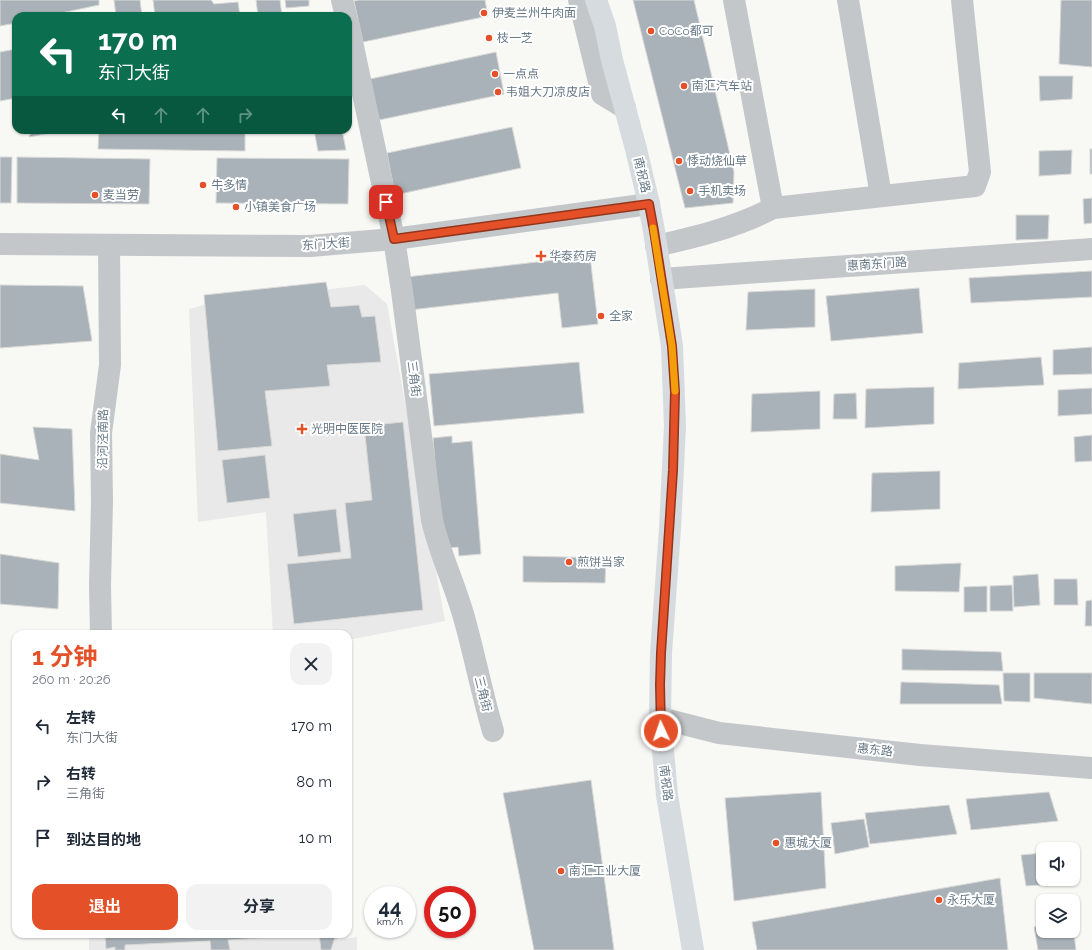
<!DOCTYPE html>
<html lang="zh">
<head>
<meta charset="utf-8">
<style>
  :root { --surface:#fff; --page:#f2f2f3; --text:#1f2937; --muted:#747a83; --accent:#e45129 }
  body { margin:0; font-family:Raleway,"Noto Sans SC",sans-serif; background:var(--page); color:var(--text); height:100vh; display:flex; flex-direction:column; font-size:15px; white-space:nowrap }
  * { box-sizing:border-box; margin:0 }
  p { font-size:13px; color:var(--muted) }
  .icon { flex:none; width:22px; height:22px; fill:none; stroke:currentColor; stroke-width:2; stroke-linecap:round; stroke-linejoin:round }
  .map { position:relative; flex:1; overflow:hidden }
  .sheet { position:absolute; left:12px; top:630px; width:340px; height:308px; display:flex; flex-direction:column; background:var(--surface); border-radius:12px; box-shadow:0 1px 3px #0004 }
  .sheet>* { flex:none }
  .top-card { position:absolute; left:12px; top:12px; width:340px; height:122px; border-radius:12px; box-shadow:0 1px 3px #0004; background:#0b6e4f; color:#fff; overflow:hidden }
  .fabs { position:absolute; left:1036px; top:842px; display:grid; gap:8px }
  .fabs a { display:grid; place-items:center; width:44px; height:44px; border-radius:8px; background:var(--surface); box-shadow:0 1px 3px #0004; font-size:20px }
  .speed { position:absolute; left:364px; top:886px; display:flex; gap:8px; font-size:20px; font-weight:700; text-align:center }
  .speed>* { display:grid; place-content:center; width:52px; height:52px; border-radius:50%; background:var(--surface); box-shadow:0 1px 3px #0004; line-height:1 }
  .speed small { font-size:10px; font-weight:400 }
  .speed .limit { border:6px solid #d22; background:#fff; color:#111 }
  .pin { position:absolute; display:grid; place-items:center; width:34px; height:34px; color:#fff; margin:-17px; border-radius:8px; box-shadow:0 2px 6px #0006 }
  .me { position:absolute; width:44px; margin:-22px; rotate:357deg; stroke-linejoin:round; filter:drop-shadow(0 0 3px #0008) }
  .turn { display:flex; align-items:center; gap:14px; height:84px; padding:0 20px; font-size:18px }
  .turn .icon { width:52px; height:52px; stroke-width:2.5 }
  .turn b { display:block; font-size:28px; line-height:34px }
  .lanes { display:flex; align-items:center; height:38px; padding:0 20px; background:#0003; justify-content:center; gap:20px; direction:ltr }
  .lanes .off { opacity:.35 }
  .round { display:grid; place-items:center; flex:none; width:42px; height:42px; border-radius:12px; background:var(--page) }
  .head { display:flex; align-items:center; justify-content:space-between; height:68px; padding:0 20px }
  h1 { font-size:24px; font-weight:700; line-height:30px; color:var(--accent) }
  .button { display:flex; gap:8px; margin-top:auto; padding:8px 20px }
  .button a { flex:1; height:46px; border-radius:12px; background:var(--accent); color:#fff; font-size:16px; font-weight:700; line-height:46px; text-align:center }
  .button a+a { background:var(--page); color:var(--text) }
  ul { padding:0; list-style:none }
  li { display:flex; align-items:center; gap:12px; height:56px; padding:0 20px }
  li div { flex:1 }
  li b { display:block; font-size:15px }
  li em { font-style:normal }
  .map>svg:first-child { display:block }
</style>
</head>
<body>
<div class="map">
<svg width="1092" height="950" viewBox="0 0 1092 950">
  <rect width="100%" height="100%" fill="#f8f8f5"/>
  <g fill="#e8e9e8">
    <polygon points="365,285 387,304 445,621 348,640 348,634 273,634 266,512 198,522 189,309 207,304"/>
    <polygon points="89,934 337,934 338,940 357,937 357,950 89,950"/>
  </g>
  <g fill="#a9b2b8" stroke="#d9d9d7">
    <polygon points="0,0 99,0 99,5 47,16 16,16 16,23 0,26"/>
    <polygon points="114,0 140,0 142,16 116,16"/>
    <polygon points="153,0 211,0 214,4 238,2 240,16 155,16"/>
    <polygon points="256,0 280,0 282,16 258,16"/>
    <polygon points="285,0 309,0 309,6 286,8"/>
    <polygon points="359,0 485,0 488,16 363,42 354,1"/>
    <polygon points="633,0 694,0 734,172 733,203 685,208"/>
    <polygon points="1061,0 1092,0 1092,67 1059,64"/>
    <polygon points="16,49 16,98 0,101 0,52"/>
    <polygon points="496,52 504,94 379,120 370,79"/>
    <polygon points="1039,76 1073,76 1072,99 1040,101"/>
    <polygon points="512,127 521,168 395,195 387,153"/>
    <polygon points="32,130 67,130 29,137"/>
    <polygon points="99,130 245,130 245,151 98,149"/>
    <polygon points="314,130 342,130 346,150 318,151"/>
    <rect x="1090" y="149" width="2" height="25"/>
    <polygon points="1072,150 1071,174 1039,176 1039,151"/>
    <polygon points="0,157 12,157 11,203 0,203"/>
    <polygon points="17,157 150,159 149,204 17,203"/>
    <polygon points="217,158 349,159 348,204 216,203"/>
    <polygon points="1092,198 1092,223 1084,224 1083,199"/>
    <polygon points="1016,215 1049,215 1048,239 1016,240"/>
    <polygon points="590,256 598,324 562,328 558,293 410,310 406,277"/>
    <polygon points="1092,271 1092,297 971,303 969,278"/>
    <polygon points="326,282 331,307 359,305 362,317 375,316 381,362 327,365 330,386 265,391 272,446 218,451 204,295"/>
    <polygon points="0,285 83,286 92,341 0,348"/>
    <polygon points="919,288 923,333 831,341 826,296"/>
    <polygon points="815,289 815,327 746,330 748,292"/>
    <polygon points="1092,347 1092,374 1053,375 1053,350"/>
    <polygon points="1041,357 1044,385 958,389 959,363"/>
    <polygon points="579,362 584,413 434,426 429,374"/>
    <polygon points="934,387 934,424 865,428 866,389"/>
    <polygon points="1092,388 1092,414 1058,416 1058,390"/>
    <polygon points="820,391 820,429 751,432 752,394"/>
    <polygon points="856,393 857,419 833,419 834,394"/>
    <polygon points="403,422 423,610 294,624 287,564 351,558 345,503 372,500 364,426"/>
    <polygon points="33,427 72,429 75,511 0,503 0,454 39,460"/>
    <polygon points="1092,435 1092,461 1075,462 1074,437"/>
    <polygon points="452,436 452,443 472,441 481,554 459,556 458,547 442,549 433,438"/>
    <polygon points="265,455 270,498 227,503 222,460"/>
    <polygon points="940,471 940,509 871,512 872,473"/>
    <polygon points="336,509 341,552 298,557 293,514"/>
    <polygon points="0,554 59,563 58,609 0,604"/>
    <polygon points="523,556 606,558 605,583 523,582"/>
    <polygon points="961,563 959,592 895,591 895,566"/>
    <polygon points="1038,574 1040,605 1014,607 1013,576"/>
    <polygon points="1054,579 1077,579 1078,605 1054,605"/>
    <polygon points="1012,585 1013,611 990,611 990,586"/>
    <polygon points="987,586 987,612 964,612 964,587"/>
    <polygon points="1092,600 1092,626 1085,626 1086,601"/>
    <polygon points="902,649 1001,652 1003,671 902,670"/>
    <polygon points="1003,673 1030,673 1030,702 1004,701"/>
    <polygon points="1034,673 1092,673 1092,704 1034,698"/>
    <polygon points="901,682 999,685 1002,704 900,704"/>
    <polygon points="591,780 614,950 534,950 503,793"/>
    <polygon points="821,792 826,888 734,901 725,798"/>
    <polygon points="1049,792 1058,821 971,830 966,799"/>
    <polygon points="949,805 957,834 870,844 865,813"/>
    <polygon points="864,819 869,847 835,854 831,823"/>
    <polygon points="1043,853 1043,879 1064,879 1065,883 1026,886 1021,855"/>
    <polygon points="1000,878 1008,950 757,950 752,922"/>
    <polygon points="1043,926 1043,931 1073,931 1073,926 1076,950 1038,950 1034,927"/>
    <polygon points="105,934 336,934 331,950 321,950 319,934 228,940 230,950 211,950 210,941 125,945 125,950 115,950 115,947 106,949"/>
  </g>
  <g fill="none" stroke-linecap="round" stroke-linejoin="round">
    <g stroke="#c3c7ca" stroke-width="22">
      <polyline points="342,0 346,16"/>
      <polyline points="579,0 602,94 625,108"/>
      <polyline points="848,0 881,196"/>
      <path d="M348,23l46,216 8,52 30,229c8,35 24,67 33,101 10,36 17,73 28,110"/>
      <polyline points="773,208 975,186 980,172 962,0"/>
      <polyline points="0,244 310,246 394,239 649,204"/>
      <path d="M656,246c40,-9 81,-19 117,-38l-39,-208"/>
      <polyline points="661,279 1092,249"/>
      <polyline points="101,634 100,586 102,501 101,433 110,365 109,245"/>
      <polyline points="660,718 719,733 920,755 1092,768"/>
    </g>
    <polyline stroke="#d6dbdf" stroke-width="22" points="596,0 605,26 612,60 636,149 649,204 654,231 672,346 675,426 670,529 661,653 660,718 667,795 693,950"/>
  </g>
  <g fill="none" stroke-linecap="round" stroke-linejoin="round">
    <g stroke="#94351b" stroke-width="10">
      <polyline id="route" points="386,202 394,239 649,204 654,231 672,346 675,392 673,470 661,653 660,685 661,731"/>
    </g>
    <use href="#route" stroke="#e45129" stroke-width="7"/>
    <polyline stroke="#f59e0b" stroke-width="7" points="653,228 672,346 675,391"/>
  </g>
  <g fill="#e45129" stroke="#fff" stroke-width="1.5">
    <circle cx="484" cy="13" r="4"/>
    <circle cx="651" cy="31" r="4"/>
    <circle cx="489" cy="38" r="4"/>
    <circle cx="495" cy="74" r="4"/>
    <circle cx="684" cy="86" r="4"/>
    <circle cx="498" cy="92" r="4"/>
    <circle cx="679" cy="161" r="4"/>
    <circle cx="203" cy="185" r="4"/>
    <circle cx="690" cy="191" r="4"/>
    <circle cx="95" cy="195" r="4"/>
    <circle cx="236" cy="207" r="4"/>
    <path d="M539 250h4v4h4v4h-4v4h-4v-4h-4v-4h4z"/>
    <circle cx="601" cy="316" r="4"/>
    <path d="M300 423h4v4h4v4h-4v4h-4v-4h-4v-4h4z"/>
    <circle cx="569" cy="562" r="4"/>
    <circle cx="776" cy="843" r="4"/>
    <circle cx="561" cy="871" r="4"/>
    <circle cx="939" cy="900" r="4"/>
  </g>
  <g text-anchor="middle" stroke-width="4" stroke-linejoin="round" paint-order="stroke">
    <g font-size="12" fill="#667886" stroke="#fff" text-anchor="start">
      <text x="492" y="17">伊麦兰州牛肉面</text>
      <text x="659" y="35">CoCo都可</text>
      <text x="497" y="42">枝一芝</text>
      <text x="503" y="78">一点点</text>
      <text x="692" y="90">南汇汽车站</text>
      <text x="506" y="96">韦姐大刀凉皮店</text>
      <text x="687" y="165">悸动烧仙草</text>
      <text x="211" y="189">牛多情</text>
      <text x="698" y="195">手机卖场</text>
      <text x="103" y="199">麦当劳</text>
      <text x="244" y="211">小镇美食广场</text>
      <text x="549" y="260">华泰药房</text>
      <text x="609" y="320">全家</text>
      <text x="311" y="433">光明中医医院</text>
      <text x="577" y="566">煎饼当家</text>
      <text x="784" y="847">惠城大厦</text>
      <text x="569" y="875">南汇工业大厦</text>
      <text x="947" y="904">永乐大厦</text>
    </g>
    <g font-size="12" fill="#667886" stroke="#fff">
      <text transform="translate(642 175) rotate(77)" y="4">南祝路</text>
      <text transform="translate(326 244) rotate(-4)" y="4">东门大街</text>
      <text transform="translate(877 264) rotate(-4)" y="4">惠南东门路</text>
      <text transform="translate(414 379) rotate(83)" y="4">三角街</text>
      <text transform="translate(103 439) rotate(-89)" y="4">沿河泾南路</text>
      <text transform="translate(483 694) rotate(76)" y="4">三角街</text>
      <text transform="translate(875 750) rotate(6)" y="4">惠东路</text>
      <text transform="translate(666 783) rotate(83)" y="4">南祝路</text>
    </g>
  </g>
</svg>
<div class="fabs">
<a><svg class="icon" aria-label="sound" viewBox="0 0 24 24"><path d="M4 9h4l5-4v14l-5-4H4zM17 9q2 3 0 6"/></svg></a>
<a><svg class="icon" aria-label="layers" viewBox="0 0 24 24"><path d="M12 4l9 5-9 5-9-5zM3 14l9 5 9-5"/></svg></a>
</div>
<div class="speed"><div>44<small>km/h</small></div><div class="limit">50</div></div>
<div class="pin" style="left:386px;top:202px;background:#d93025"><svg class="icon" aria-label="arrive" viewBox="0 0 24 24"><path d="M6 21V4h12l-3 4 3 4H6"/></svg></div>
<svg class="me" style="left:661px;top:731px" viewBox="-20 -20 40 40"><circle r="17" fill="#e45129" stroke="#fff" stroke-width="3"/><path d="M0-11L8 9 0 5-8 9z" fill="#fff"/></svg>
<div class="top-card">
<div class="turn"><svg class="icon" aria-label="left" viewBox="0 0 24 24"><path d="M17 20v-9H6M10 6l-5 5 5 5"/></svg><div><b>170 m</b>东门大街</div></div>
<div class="lanes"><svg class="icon" aria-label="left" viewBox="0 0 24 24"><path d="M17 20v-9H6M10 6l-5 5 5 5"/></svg><svg class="icon off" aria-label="ahead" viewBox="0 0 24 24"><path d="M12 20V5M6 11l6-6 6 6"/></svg><svg class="icon off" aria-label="ahead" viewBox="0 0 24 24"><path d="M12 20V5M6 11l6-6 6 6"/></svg><svg class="icon off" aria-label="right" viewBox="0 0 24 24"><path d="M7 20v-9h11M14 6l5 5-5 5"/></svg></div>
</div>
<section class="sheet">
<div class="head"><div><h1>1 分钟</h1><p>260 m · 20:26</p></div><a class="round"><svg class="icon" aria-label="close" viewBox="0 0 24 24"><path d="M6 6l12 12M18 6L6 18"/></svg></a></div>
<ul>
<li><svg class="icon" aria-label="left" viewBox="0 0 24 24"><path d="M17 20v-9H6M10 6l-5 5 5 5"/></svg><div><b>左转</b><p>东门大街</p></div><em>170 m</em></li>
<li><svg class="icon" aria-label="right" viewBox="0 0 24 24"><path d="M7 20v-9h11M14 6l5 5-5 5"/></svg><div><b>右转</b><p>三角街</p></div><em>80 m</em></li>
<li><svg class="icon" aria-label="arrive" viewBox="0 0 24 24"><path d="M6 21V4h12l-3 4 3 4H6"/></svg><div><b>到达目的地</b></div><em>10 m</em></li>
</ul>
<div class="button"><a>退出</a><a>分享</a></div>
</section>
</div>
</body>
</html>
